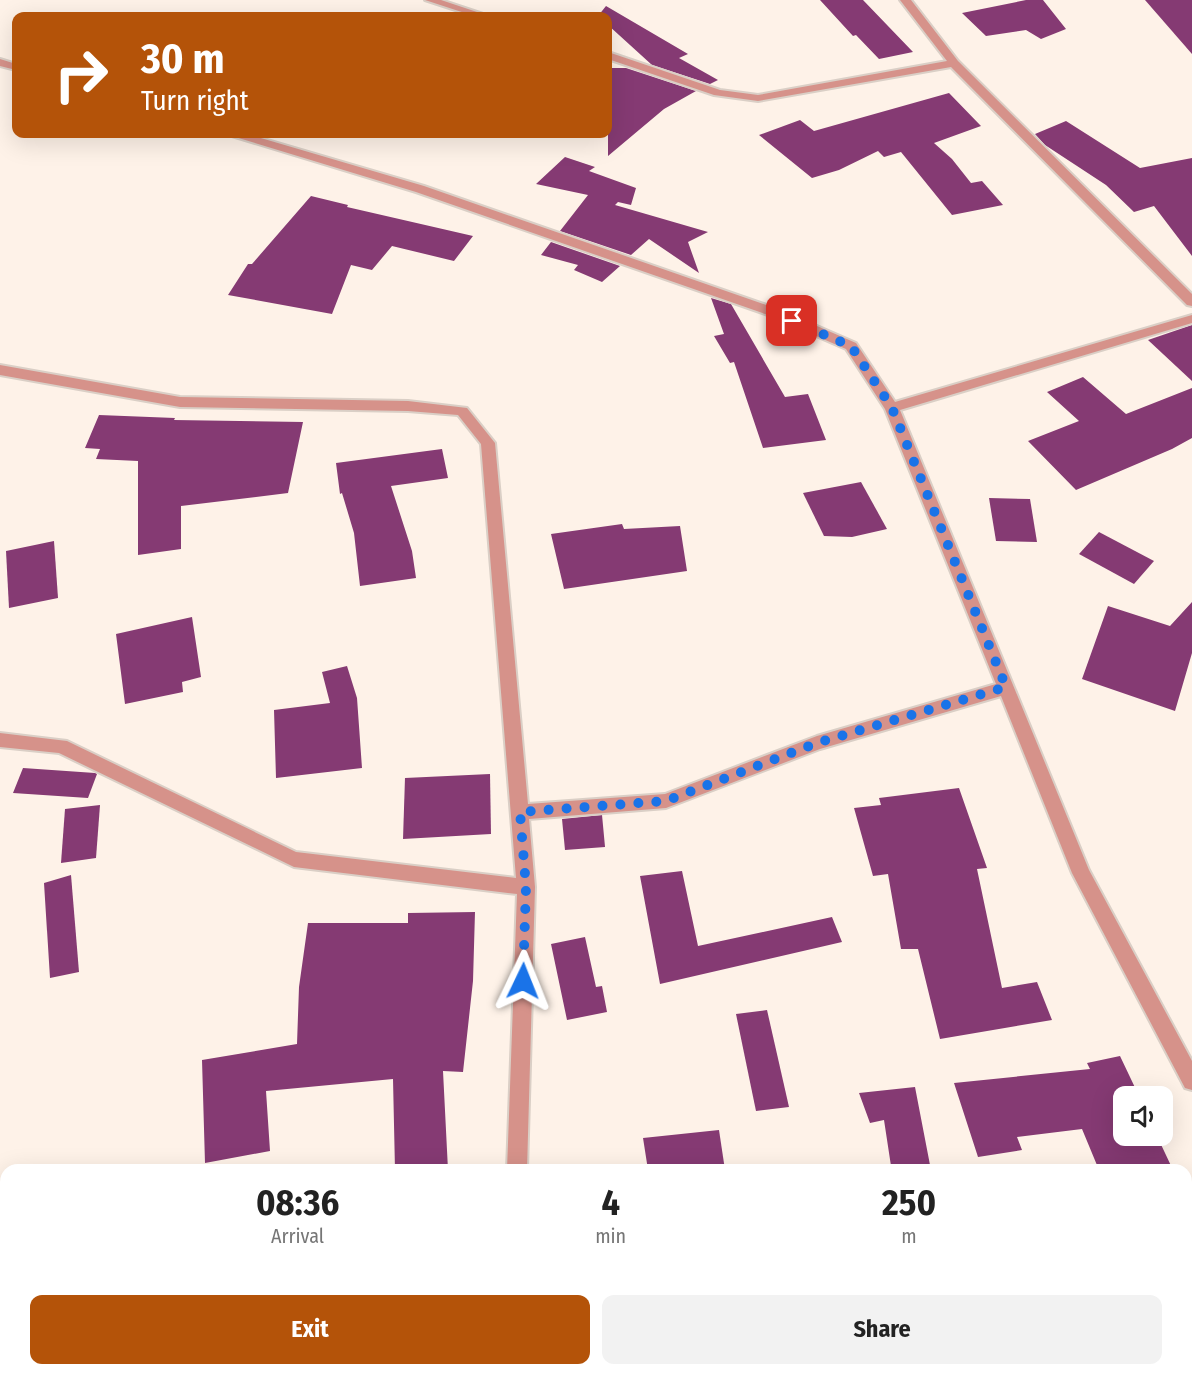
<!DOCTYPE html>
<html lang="en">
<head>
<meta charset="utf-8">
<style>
  :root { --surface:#fff; --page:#f2f2f2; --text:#222; --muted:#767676; --accent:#b45309 }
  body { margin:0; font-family:"Fira Sans Condensed",sans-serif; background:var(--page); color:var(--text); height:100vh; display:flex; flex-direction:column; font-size:22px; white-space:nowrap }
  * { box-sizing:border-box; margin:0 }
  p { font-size:20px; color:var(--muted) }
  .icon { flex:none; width:33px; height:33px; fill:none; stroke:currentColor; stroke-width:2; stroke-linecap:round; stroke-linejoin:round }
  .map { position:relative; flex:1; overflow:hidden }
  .sheet { position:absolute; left:0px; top:1164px; width:1192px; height:212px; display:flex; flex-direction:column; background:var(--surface); border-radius:18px 18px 0 0; box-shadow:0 6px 24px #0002 }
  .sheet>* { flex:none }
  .guide { position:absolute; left:12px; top:12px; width:600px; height:126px; border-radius:12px; box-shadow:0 6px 24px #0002; background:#b45309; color:#fff; overflow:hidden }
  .fabs { position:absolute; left:1113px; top:1086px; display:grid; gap:12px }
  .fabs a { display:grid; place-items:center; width:60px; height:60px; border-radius:12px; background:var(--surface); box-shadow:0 6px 24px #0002; font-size:30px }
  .pin { position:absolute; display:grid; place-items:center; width:51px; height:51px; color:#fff; margin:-26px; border-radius:12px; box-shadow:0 3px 9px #0006 }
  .me { position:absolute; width:66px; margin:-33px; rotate:2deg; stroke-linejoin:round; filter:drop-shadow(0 0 4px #0008) }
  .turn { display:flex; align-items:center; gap:21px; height:126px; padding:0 30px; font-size:27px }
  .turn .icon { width:78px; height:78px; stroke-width:2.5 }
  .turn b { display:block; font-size:42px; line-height:51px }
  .eta { display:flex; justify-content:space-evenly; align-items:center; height:102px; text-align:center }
  .eta b { font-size:36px; font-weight:700; line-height:42px }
  .primary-button { display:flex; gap:12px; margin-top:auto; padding:12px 30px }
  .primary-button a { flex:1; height:69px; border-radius:12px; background:var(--accent); color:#fff; font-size:24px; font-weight:700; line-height:69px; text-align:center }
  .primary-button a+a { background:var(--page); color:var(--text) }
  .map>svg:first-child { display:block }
</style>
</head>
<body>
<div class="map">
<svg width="1192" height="1375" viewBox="0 0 1192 1375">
  <rect width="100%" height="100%" fill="#fef2e8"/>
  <g fill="#853a73">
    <polygon points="820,0 863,0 913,52 879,59 856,35 853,36"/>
    <polygon points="1026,0 1043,0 1066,29 1041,39 1026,30 986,36 962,13"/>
    <polygon points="1145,0 1192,0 1192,54"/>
    <polygon points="606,6 688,54 679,58 718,80 710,84 652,65 608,25 608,16 598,16"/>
    <polygon points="608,68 626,68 696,91 664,109 608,156"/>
    <polygon points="949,93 981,126 934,143 952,159 971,183 982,181 1003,205 952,215 901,152 884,157 878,151 839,170 812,178 759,135 800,120 814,131"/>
    <polygon points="1066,121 1140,168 1192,158 1192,256 1154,206 1134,212 1106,185 1045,145 1035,134"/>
    <polygon points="565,157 595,167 589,171 636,188 631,205 618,202 615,205 708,232 688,242 699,273 649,239 631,255 560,231 588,195 536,184"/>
    <polygon points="311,196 348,205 347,207 473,236 454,261 392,246 372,270 351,265 332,314 228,295 248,264 252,264"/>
    <polygon points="551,242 620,266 602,282 574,270 578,265 541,255"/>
    <polygon points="711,298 731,304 785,397 808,394 826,440 763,448 734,362 730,363 714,336 724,334"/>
    <polygon points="1192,325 1192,381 1148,340"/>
    <polygon points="1083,377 1126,414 1192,388 1192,438 1172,449 1076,490 1028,441 1079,421 1047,392"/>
    <polygon points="99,415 175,418 174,420 303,422 288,493 181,506 181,549 138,555 138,461 96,459 100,449 85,448"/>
    <polygon points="442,449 448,478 391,486 412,551 416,578 360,586 354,533 342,493 340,494 336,463"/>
    <polygon points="861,482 887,529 852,537 824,536 803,493"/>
    <polygon points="989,498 1030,499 1037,542 996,541"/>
    <polygon points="622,524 624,529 680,526 687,571 564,589 551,534"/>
    <polygon points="1099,532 1154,561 1134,584 1079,554"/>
    <polygon points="54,541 58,598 9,608 6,551"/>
    <polygon points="1192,602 1192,653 1175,711 1082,679 1108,606 1170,626"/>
    <polygon points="192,617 201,677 182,682 183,692 125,704 116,634"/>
    <polygon points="347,666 357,698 362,768 276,778 274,710 330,703 322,672"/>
    <polygon points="23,768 95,773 97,774 88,798 13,793"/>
    <polygon points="490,774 491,834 403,839 405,778"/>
    <polygon points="959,788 987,868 977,869 1002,988 1037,982 1052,1020 940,1039 918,949 901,949 888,874 873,876 854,808 881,805 879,798"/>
    <polygon points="100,805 96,858 61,863 65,809"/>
    <polygon points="602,815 605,847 565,850 562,819"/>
    <polygon points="682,871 698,946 832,917 842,942 660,984 640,876"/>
    <polygon points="71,875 79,972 50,978 44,883"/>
    <polygon points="475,912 473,981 463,1072 443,1071 448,1170 395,1170 393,1079 266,1091 270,1151 205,1163 202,1060 297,1044 299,987 308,923 408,923 408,913"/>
    <polygon points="585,937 596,987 602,986 607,1012 567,1020 551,944"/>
    <polygon points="767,1010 789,1107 756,1111 736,1014"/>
    <polygon points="1120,1056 1139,1096 1124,1096 1124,1136 1157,1136 1173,1170 1099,1170 1082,1129 1017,1137 1022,1150 978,1157 954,1083 1090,1069 1087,1063"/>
    <polygon points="915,1087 930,1165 891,1166 884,1120 870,1123 859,1093"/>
    <polygon points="719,1130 725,1170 648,1170 643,1138"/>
  </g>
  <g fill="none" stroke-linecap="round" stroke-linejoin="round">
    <g stroke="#dacfc6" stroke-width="4">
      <g id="minor">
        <polygon points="425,0 441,0 489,16 474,16"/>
        <polygon points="900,0 911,0 958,61 1192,294 1192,306 1187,305 951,67 758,101 714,95 608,59 608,52 720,90 758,95 947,61"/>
        <polygon points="0,59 16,64 16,70 0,66"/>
        <polygon points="230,134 247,134 424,186 778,309 856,343 895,402 1192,315 1192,323 900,410 1089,870 1192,1061 1192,1090 1185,1088 1072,873 1001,696 820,749 666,808 529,819 535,887 527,1170 507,1170 517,894 294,867 59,753 0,747 0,733 67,741 296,852 516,878 481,444 458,415 408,411 180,407 0,375 0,365 180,397 408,401 467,408 495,443 528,804 665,794 817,736 996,684 885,409 846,349 768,315 416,192 232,136"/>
        <rect x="500" y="1370" width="22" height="5"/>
        <polygon points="1027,1370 1049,1370 1051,1375 1029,1375"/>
      </g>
    </g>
    <use href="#minor" fill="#d6928a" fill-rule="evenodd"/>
  </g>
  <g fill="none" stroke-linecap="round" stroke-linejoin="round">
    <polyline stroke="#1a73e8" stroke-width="10" stroke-dasharray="0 18" points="523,981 526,887 520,812 666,801 817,743 1006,687 892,408 851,346 792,321"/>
  </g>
</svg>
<div class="fabs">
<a><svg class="icon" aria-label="sound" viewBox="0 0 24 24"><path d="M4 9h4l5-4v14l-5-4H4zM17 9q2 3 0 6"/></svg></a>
</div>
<div class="pin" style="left:792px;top:321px;background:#d93025"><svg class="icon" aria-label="arrive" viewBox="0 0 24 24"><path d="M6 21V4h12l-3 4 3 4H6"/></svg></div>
<svg class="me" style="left:523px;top:981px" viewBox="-20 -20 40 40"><path d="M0-17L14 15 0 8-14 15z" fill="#1a73e8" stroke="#fff" stroke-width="4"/></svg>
<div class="guide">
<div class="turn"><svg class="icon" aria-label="right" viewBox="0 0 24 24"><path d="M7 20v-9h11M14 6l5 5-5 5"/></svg><div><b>30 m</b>Turn right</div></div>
</div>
<section class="sheet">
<div class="eta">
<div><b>08:36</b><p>Arrival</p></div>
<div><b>4</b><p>min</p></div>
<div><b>250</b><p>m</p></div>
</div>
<div class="primary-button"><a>Exit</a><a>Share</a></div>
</section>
</div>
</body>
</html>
